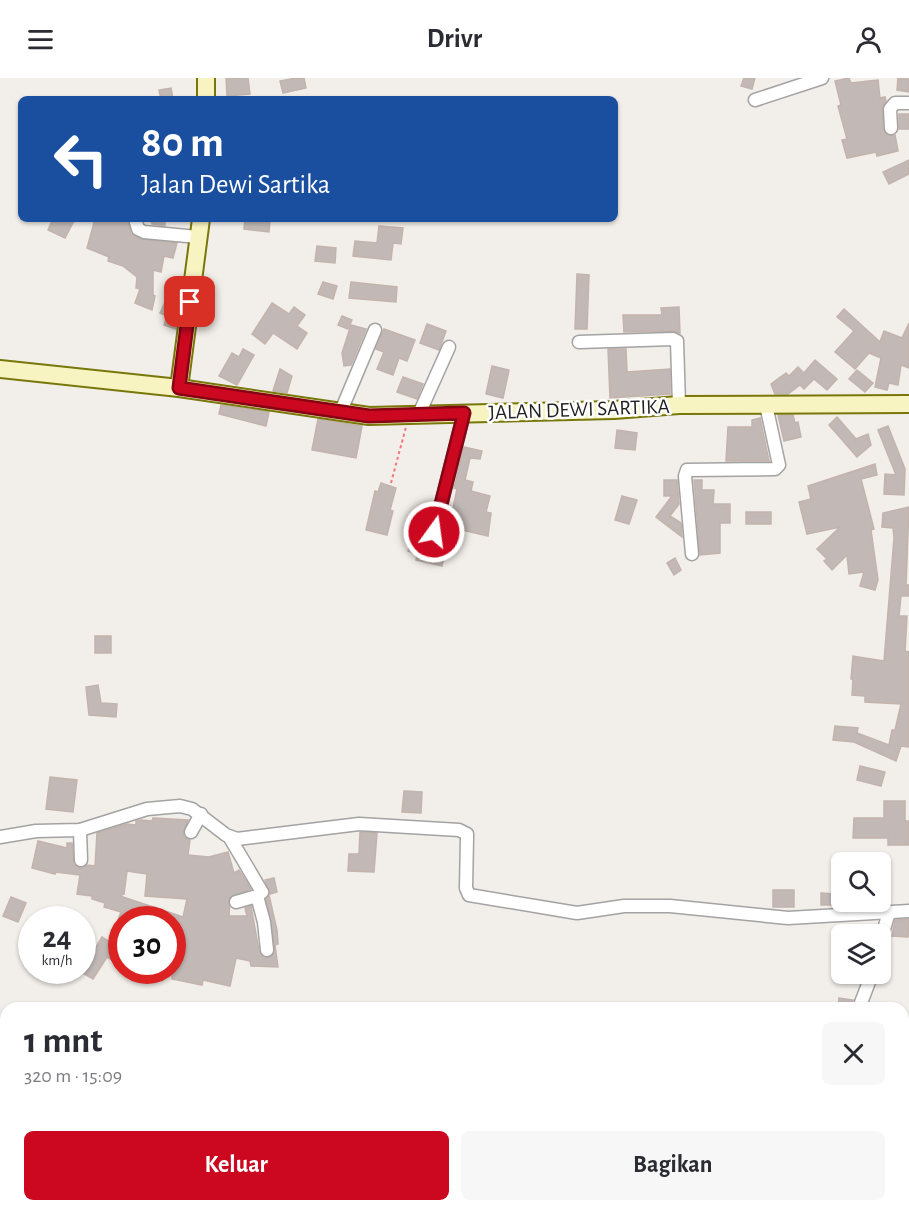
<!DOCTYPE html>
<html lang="id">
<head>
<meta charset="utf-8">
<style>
  :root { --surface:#fff; --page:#f7f7f7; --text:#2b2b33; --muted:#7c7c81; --accent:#cc0820 }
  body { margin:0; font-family:"Alegreya Sans",sans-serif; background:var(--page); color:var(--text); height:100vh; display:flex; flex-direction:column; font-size:22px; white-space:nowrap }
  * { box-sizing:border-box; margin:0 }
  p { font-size:20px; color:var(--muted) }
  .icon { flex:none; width:33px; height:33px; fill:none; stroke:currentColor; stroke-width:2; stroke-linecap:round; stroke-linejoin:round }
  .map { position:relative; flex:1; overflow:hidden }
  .panel { position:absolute; left:0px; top:924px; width:909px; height:210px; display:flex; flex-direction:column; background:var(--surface); border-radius:18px 18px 0 0; box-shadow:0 2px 4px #0004 }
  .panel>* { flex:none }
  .top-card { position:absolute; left:18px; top:18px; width:600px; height:126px; border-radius:9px; box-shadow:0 2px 4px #0004; background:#1a4fa0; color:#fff; overflow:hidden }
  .controls { position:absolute; left:831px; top:774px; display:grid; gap:12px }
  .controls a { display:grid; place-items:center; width:60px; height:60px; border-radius:9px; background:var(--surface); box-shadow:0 2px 4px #0004; font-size:30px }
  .speed { position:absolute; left:18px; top:828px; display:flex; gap:12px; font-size:30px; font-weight:700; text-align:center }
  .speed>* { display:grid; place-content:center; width:78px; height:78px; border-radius:50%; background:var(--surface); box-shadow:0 2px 4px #0004; line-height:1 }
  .speed small { font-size:15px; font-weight:400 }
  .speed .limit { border:9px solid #d22; background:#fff; color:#111 }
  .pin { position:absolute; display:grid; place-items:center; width:51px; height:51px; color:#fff; margin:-26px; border-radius:12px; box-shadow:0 3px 9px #0006 }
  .me { position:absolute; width:66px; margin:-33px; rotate:14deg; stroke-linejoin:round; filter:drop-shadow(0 0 4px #0008) }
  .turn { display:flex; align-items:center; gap:21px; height:126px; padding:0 24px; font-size:27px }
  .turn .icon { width:78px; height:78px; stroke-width:2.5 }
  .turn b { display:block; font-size:42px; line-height:51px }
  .round { display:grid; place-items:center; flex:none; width:63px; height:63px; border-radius:9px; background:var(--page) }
  .summary { display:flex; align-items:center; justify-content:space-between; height:102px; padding:0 24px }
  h1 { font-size:36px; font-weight:700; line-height:45px }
  .button { display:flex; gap:12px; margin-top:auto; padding:12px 24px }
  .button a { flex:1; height:69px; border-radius:9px; background:var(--accent); color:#fff; font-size:24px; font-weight:700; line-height:69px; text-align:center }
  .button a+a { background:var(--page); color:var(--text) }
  header { display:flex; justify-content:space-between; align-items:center; height:78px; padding:0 24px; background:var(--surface); font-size:27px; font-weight:700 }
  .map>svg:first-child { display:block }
</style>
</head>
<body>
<header><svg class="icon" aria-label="menu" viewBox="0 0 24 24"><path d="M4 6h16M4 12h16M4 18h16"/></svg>Drivr<svg class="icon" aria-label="person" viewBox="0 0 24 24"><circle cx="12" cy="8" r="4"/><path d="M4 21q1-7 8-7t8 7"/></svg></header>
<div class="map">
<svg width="909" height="1134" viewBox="0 0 909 1134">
  <rect width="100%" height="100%" fill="#f2eee9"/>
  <g fill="#c2b9b6" stroke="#c3b3ac" stroke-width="1.5" fill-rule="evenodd">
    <polygon points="226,0 248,0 250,16 227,18"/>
    <polygon points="296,0 304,0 306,10 283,15 280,3"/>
    <polygon points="744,0 755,0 752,11 741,8"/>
    <polygon points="849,0 851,5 878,2 880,20 885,19 886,23 882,31 883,51 887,57 895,57 898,73 877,78 876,74 847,80 842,62 847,61 838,28 841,27 835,3"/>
    <polygon points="898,0 909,1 909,14 897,12"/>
    <polygon points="171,10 173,21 161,21 159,12"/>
    <rect x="899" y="36" width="10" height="15"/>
    <polygon points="909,82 909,96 889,106 883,94"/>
    <polygon points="53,141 75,141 65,160 48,152"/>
    <polygon points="95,141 127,141 131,156 140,161 177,165 173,180 164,178 161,194 153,192 153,217 155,218 152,232 135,225 140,211 136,210 137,199 123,188 108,183 109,179 87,170"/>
    <polygon points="151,141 165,141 165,148 152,146"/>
    <polygon points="245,141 270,141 269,154 244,151"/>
    <polygon points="379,148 403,150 401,166 393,165 391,182 353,178 355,163 377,165"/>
    <polygon points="317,168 336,170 335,185 315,183"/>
    <polygon points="577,196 589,197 587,251 575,251"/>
    <polygon points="323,204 337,208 333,221 318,216"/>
    <polygon points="351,204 397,209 396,224 349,220"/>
    <polygon points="173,207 181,211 171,239 177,241 176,251 164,247 167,238 160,235"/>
    <polygon points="272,225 289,236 294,229 305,237 297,248 307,255 297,271 273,255 265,266 252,256"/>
    <polygon points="679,229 680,255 673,253 624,254 623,237 662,237 661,230"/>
    <polygon points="844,231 880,264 884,253 902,260 909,245 909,290 901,287 898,307 889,305 887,312 875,309 881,280 869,275 855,291 835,274 854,253 837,239"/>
    <polygon points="342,238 352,242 348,251 338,247"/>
    <polygon points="427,246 446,253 439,272 420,265"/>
    <polygon points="351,247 366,251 351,287 344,288 342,275"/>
    <polygon points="384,251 415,262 407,283 399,280 393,297 377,291 384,274 376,271"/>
    <polygon points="243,271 254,277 237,307 219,298 232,275 239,279"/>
    <polygon points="608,271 626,271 627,294 670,291 670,316 610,320"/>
    <polygon points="815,282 837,301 827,312 814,301 804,311 800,307 788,316 775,316 771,306 786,295 789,298 798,289 804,295"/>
    <polygon points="492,288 509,292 503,320 486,316"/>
    <polygon points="280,291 292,298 287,315 273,313"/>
    <polygon points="857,292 873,305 865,314 849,301"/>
    <polygon points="403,299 423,306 417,321 397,314"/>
    <polygon points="221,327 269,334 266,348 219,336"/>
    <polygon points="778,337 793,337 795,345 798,344 801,359 784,363"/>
    <polygon points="837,339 856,361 868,356 871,367 857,379 829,347"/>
    <polygon points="760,340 769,383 726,383 728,349 752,349 752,342"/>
    <polygon points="318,341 362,348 356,380 312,372"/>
    <polygon points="888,348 905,391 904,417 884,416 885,396 896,397 878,352"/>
    <polygon points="617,352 637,355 635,372 615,370"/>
    <polygon points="464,369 482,373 480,381 470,380 465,402 473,404 471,413 490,418 486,434 491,435 488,458 449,449 457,411 454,410"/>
    <polygon points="875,386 877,397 861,401 874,451 871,452 878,502 875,512 860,508 864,494 849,496 847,477 832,492 824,483 827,481 817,471 840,449 807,456 799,424 811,421 808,408"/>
    <polygon points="664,402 677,402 679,426 670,438 681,445 682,459 656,439 672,418 664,418"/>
    <polygon points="694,402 702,402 702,412 714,412 713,426 730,426 730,445 720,445 720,475 700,477"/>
    <polygon points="381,405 396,410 390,432 393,433 387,457 366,452 375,413 378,414"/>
    <polygon points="622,418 637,422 629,446 615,442"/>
    <polygon points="909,429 906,507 909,507 909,518 901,518 899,538 907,538 905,573 909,574 909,669 901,668 896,683 854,664 833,662 835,648 858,650 857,655 889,667 892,652 895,652 901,626 865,624 865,618 852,617 853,601 851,601 853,578 884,583 894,460 893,450 882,449 883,435"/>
    <rect x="746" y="434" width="25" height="12"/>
    <polygon points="417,443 425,445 420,463 428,465 427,470 445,474 442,488 416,482 417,476 408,473"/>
    <polygon points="675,480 681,492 674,497 667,485"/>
    <rect x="95" y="558" width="16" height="17"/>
    <polygon points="98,607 101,625 117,626 116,639 89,637 86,609"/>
    <polygon points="860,688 885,694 881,708 857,702"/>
    <polygon points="50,699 77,702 73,734 46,731"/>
    <polygon points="404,713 422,714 421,735 402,734"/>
    <polygon points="884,723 905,723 905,743 909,743 909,767 888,767 888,760 853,760 854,740 884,740"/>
    <path d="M153,740l35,2 -5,12 1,5 6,3 -2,15 21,2 19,-5 6,21 5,-3 12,19 -21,8 -1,19h18l-2,-8 6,-2 8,45 8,7 5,-2 3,-6 -9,-51 3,-4 8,35 1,14 -3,1 3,22 -27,-1 -1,-5 -14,-3 -6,28 -27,-6 -1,5 -30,-6v-59h-54l3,-8 -17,-5 1,-4 -13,-4v-3l-15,-2 3,-19 -24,-3 -1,2 -23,-6 6,-27 29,7v-5h5l2,22 7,3 6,-3 8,1 2,-33 30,-9 9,1v-4l5,-1 11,1zM127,793l20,3 -2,22 42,3 -4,18 -63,-21 4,-2z"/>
    <polygon points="360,754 377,755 374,794 348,793 349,776 359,776"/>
    <polygon points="274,800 277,814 270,816 265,802"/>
    <rect x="773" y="812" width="21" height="17"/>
    <polygon points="821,815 834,816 834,827 821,827"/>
    <polygon points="11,819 26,825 18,844 3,838"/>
    <polygon points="909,841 908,859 892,858 895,842"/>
    <polygon points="102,859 122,872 122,888 107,879 93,901 81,894"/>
    <polygon points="839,920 853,922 851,930 838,930"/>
  </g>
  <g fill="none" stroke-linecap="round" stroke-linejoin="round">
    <g stroke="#a3a3a3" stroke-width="15">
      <g id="street">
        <polyline points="755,22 822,0"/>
        <polyline points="891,50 890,31 895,25 909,25"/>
        <polyline points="135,141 138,151 144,154 198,159"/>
        <polyline points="579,264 673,261 677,263 679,327"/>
        <polyline points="341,333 375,252"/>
        <polyline points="419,336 449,269"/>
        <polyline points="434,454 464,335"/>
        <polyline points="692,476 685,398 687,392 775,391 779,387 766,327"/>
        <polyline points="80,752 81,782"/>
        <polyline points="191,754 201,736"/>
        <polyline points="0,759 36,753 80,752 147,731 180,728 192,731 226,757 237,761 359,746 459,752 467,756 467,760 466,810 469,817 577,835 624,828 670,828 788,840 909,833"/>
        <polyline points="230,760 262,814 257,818 236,824"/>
        <polyline points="257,818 264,844 267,872"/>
        <polyline points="880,865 889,834"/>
        <polyline points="859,930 872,896"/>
        <polyline points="903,989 909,991"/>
        <polyline points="903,1075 909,1076"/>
      </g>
    </g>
    <g stroke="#78770a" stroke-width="20">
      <g id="secondary">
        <polyline points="206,21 206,0"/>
        <polyline points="0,291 179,310 369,338 614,332 679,327 909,326"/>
        <polyline points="179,310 201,141"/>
      </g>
    </g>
    <polyline stroke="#f57779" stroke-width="2" stroke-dasharray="3 3" stroke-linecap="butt" points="391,405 406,349"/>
    <use href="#street" stroke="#fff" stroke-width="12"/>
    <use href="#secondary" stroke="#f8f4c1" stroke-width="16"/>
  </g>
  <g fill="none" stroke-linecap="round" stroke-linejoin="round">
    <g stroke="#850515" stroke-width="15">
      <polyline id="route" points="190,224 179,310 369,338 464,335 434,454"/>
    </g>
    <use href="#route" stroke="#cc0820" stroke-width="10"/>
  </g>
  <g text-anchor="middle" stroke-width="5" stroke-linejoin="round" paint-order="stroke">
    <g font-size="21" fill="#222" stroke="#fff">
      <text transform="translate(579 331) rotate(-2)" y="7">JALAN DEWI SARTIKA</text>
    </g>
  </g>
</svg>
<div class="controls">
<a><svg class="icon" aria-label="search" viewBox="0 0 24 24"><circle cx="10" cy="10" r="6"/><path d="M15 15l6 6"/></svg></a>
<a><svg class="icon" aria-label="layers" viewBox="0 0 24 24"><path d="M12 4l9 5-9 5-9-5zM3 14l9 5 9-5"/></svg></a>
</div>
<div class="speed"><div>24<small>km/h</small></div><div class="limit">30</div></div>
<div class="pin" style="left:190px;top:224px;background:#d93025"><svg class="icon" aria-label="arrive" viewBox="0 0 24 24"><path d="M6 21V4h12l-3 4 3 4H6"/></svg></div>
<svg class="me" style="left:434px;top:454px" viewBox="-20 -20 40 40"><circle r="17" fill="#cc0820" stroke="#fff" stroke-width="3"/><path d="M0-11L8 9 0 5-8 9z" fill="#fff"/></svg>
<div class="top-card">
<div class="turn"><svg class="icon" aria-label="left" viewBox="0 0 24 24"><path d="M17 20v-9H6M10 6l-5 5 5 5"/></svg><div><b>80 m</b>Jalan Dewi Sartika</div></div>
</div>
<section class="panel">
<div class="summary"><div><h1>1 mnt</h1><p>320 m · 15:09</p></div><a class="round"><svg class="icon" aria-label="close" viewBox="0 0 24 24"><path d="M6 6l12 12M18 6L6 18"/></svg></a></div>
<div class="button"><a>Keluar</a><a>Bagikan</a></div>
</section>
</div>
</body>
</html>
